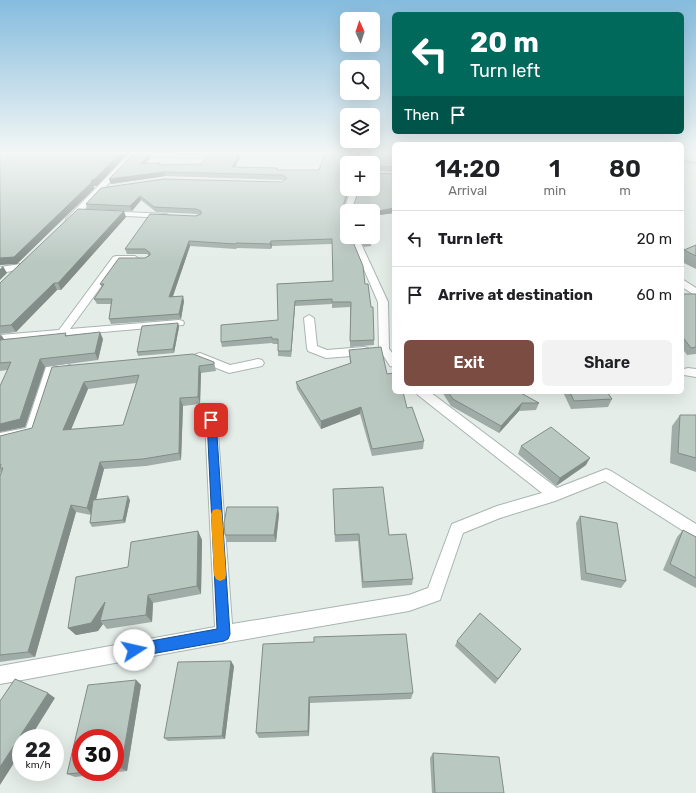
<!DOCTYPE html>
<html lang="en">
<head>
<meta charset="utf-8">
<style>
  :root { --surface:#fff; --page:#f2f2f2; --text:#202124; --muted:#757577; --line:#e0e0e0; --accent:#7b4c42 }
  body { margin:0; font-family:Rubik,sans-serif; background:var(--page); color:var(--text); height:100vh; display:flex; flex-direction:column; font-size:15px; white-space:nowrap }
  * { box-sizing:border-box; margin:0 }
  p { font-size:13px; color:var(--muted) }
  .icon { flex:none; width:22px; height:22px; fill:none; stroke:currentColor; stroke-width:2; stroke-linecap:round; stroke-linejoin:round }
  .map { position:relative; flex:1; overflow:hidden }
  .sheet { position:absolute; left:392px; top:142px; width:292px; height:252px; display:flex; flex-direction:column; background:var(--surface); border-radius:6px; box-shadow:0 4px 16px #0002 }
  .sheet>* { flex:none }
  .guide { position:absolute; left:392px; top:12px; width:292px; height:122px; border-radius:6px; box-shadow:0 4px 16px #0002; background:#00695c; color:#fff; overflow:hidden }
  .needle { width:26px; rotate:357deg }
  .fabs { position:absolute; left:340px; top:12px; display:grid; gap:8px }
  .fabs a { display:grid; place-items:center; width:40px; height:40px; border-radius:6px; background:var(--surface); box-shadow:0 4px 16px #0002; font-size:20px }
  .speed { position:absolute; left:12px; top:729px; display:flex; gap:8px; font-size:20px; font-weight:700; text-align:center }
  .speed>* { display:grid; place-content:center; width:52px; height:52px; border-radius:50%; background:var(--surface); box-shadow:0 4px 16px #0002; line-height:1 }
  .speed small { font-size:10px; font-weight:400 }
  .speed .limit { border:6px solid #d22; background:#fff; color:#111 }
  .pin { position:absolute; display:grid; place-items:center; width:34px; height:34px; color:#fff; margin:-17px; border-radius:8px; box-shadow:0 2px 6px #0006 }
  .me { position:absolute; width:44px; margin:-22px; rotate:80deg; stroke-linejoin:round; filter:drop-shadow(0 0 3px #0008) }
  .turn { display:flex; align-items:center; gap:14px; height:84px; padding:0 12px; font-size:18px }
  .turn .icon { width:52px; height:52px; stroke-width:2.5 }
  .turn b { display:block; font-size:28px; line-height:34px }
  .then { display:flex; align-items:center; height:38px; padding:0 12px; background:#0003; gap:8px; font-size:15px }
  .eta { display:flex; justify-content:space-evenly; align-items:center; height:68px; text-align:center }
  .eta b { font-size:24px; font-weight:600; line-height:28px }
  .cta { display:flex; gap:8px; margin-top:auto; padding:8px 12px }
  .cta a { flex:1; height:46px; border-radius:6px; background:var(--accent); color:#fff; font-size:16px; font-weight:600; line-height:46px; text-align:center }
  .cta a+a { background:var(--page); color:var(--text) }
  ul { padding:0; list-style:none }
  li { display:flex; align-items:center; gap:12px; height:56px; padding:0 12px; border-top:1px solid var(--line) }
  li div { flex:1 }
  li b { display:block; font-size:15px }
  li em { font-style:normal }
  .map>svg:first-child { display:block }
</style>
</head>
<body>
<div class="map">
<svg width="696" height="793" viewBox="0 0 696 793">
  <rect width="100%" height="100%" fill="#e5ede9"/>
  <g fill="none" stroke-linecap="round" stroke-linejoin="round">
    <polygon fill="#91c8cf" fill-rule="evenodd" points="682,160 696,162 696,164 682,162"/>
    <g stroke="#a8b5b0" stroke-width="2">
      <path id="lane" d="M136,152l64,3 37,-3c-16,7 -85,7 -101,0z"/>
    </g>
    <g stroke="#a8b5b0" stroke-width="2">
      <g id="street">
        <polygon points="131,152 138,152 72,223 66,223 66,219"/>
        <polygon points="360,152 366,152 363,163 357,163"/>
        <polygon points="684,152 696,152 696,156 685,153"/>
        <polygon points="351,189 359,189 352,211 347,211 347,213 344,211"/>
        <polygon points="105,211 166,214 170,216 166,218 108,215 104,213"/>
        <polygon points="350,237 358,237 388,302 389,349 394,355 394,367 390,366 379,349 378,302"/>
        <polygon points="116,256 135,256 139,259 135,262 119,262 70,329 179,320 183,321 184,323 183,325 0,341 0,335 59,330 113,257"/>
        <polygon points="21,264 26,267 24,269 0,273 0,267"/>
        <polygon points="682,279 696,288 696,296 682,287"/>
        <polygon points="309,315 314,318 317,346 327,350 364,347 368,348 369,351 368,354 364,355 326,358 308,351 307,348 304,318"/>
        <polygon points="200,353 230,365 258,359 262,360 264,363 262,366 229,373 196,360 194,357 196,354"/>
        <polygon points="66,364 70,365 72,368 70,371 55,373 36,435 0,443 0,433 26,428 46,367"/>
        <polygon points="688,368 696,369 696,377 684,375 682,372 684,369"/>
        <polygon points="416,392 430,392 557,488 606,469 611,471 696,524 696,539 605,481 555,501 500,518 463,533 440,600 409,611 224,643 0,684 0,666 215,627 205,420 207,417 211,415 215,417 217,420 232,624 409,595 428,588 452,524 497,506 542,493 418,395"/>
      </g>
    </g>
    <use href="#lane" fill="#fff" fill-rule="evenodd"/>
    <use href="#street" fill="#fff" fill-rule="evenodd"/>
  </g>
  <g fill="#a0aca7" fill-rule="evenodd">
    <polygon points="150,152 151,157 145,164 160,163 161,165 201,164 239,154 240,158 235,167 277,168 278,170 319,170 333,154 333,152 359,152 357,160 364,160 394,152 394,172 373,170 347,163 347,189 349,189 344,207 346,209 353,207 394,174 394,213 373,216 373,211 347,211 347,215 343,215 342,218 347,237 365,284 374,340 374,345 350,347 350,307 332,308 332,304 295,306 291,357 278,356 278,344 273,344 272,343 222,347 221,342 278,320 277,284 333,281 332,244 272,246 271,249 237,248 236,249 190,246 173,296 184,301 181,319 111,324 109,319 111,304 97,304 94,299 102,288 100,284 149,256 147,254 127,254 125,249 199,214 197,214 156,212 141,200 132,211 87,209 86,204 101,188 282,182 284,180 282,180 165,176 111,184 109,179"/>
    <polygon points="126,217 61,290 57,290 16,332 0,334 0,283"/>
    <polygon points="359,237 371,237 371,246 364,247"/>
    <polygon points="696,245 696,269 682,262 682,254 684,250"/>
    <polygon points="682,294 696,294 696,354 687,355 682,348"/>
    <polygon points="178,323 179,327 174,353 138,356 137,352"/>
    <polygon points="0,335 1,335 4,339 67,335 103,339 98,360 45,367 25,427 7,370 0,371"/>
    <polygon points="349,350 387,374 407,408 424,441 423,449 372,456 360,414 321,429 297,389 296,382 350,364"/>
    <path d="M214,362l2,9 -15,2 -1,31 -17,2 -2,54 -35,6 -42,3 -8,30 34,1 -5,23 -33,4 -2,-4 1,-8 -15,-3 -41,145 -35,5v-186l1,-4 -1,1v-37l32,-8 20,-61zM136,383l-13,42 -52,4 17,-40z"/>
    <polygon points="442,392 519,392 539,403 536,410 519,411 499,433 451,406"/>
    <polygon points="563,392 607,392 612,399 608,407 571,409"/>
    <polygon points="680,415 696,415 696,472 670,463 672,426"/>
    <polygon points="521,446 586,465 556,486 518,454"/>
    <polygon points="333,489 389,535 413,579 412,585 362,588 358,541 335,542"/>
    <polygon points="279,514 276,542 227,542 225,535"/>
    <polygon points="580,516 626,581 621,588 581,580 576,523"/>
    <polygon points="683,530 696,537 696,588 663,570 677,537"/>
    <polygon points="198,531 202,540 201,594 153,603 152,622 107,629 103,624 98,631 76,635 68,628 128,567"/>
    <polygon points="457,641 521,649 495,684 455,646"/>
    <polygon points="263,644 413,693 411,699 310,703 309,736 259,738 256,733"/>
    <polygon points="234,666 225,739 168,741 164,738"/>
    <path d="M136,680l5,5 -14,86 -52,6 -8,-3zM115,738v34h-34z"/>
    <polygon points="433,753 504,793 432,793 430,758"/>
  </g>
  <g fill="#828c88">
    <polygon points="121,152 129,152 97,186 94,186 94,189 17,264 0,265 0,258 92,180"/>
    <polygon points="150,152 151,157 142,168 140,164"/>
    <polygon points="358,152 359,152 356,163 356,160"/>
    <polygon points="239,154 240,158 232,172 232,167"/>
    <polygon points="164,172 165,176 111,184 109,179"/>
    <polygon points="348,189 349,189 343,211 343,206"/>
    <polygon points="140,196 141,200 132,211 130,206"/>
    <polygon points="394,208 394,213 373,216 373,212"/>
    <polygon points="124,211 126,217 61,290 58,283"/>
    <polygon points="189,241 190,246 171,302 169,297"/>
    <polygon points="271,241 272,246 271,249 270,244"/>
    <polygon points="3,266 7,273 0,280 0,269"/>
    <polygon points="54,283 57,290 16,332 11,325"/>
    <polygon points="183,296 184,301 181,319 179,314"/>
    <polygon points="295,301 295,306 291,357 291,351"/>
    <polygon points="178,323 179,327 174,353 173,349"/>
    <polygon points="100,332 103,339 98,360 95,353"/>
    <polygon points="1,335 6,342 0,347 0,336"/>
    <polygon points="40,359 45,367 25,427 0,432 0,424"/>
    <polygon points="199,366 201,373 200,404 198,397"/>
    <polygon points="84,382 88,389 68,437 63,430"/>
    <polygon points="180,398 183,406 181,460 179,453"/>
    <polygon points="522,403 519,411 499,433 501,426"/>
    <polygon points="361,407 360,414 321,429 321,421"/>
    <polygon points="590,458 586,465 556,486 560,478"/>
    <polygon points="100,462 104,469 92,515 87,508"/>
    <polygon points="128,496 130,500 125,523 123,520"/>
    <polygon points="71,505 76,512 35,657 28,652"/>
    <polygon points="278,507 279,514 276,542 274,535"/>
    <polygon points="198,531 202,540 201,594 197,586"/>
    <polygon points="148,595 153,603 152,622 146,615"/>
    <polygon points="105,602 100,621 103,624 98,631 76,635 68,628"/>
    <polygon points="231,661 234,666 225,739 222,736"/>
    <polygon points="136,680 141,685 127,771 121,768"/>
    <polygon points="48,693 55,698 30,738 21,738 21,752 0,785 0,767"/>
    <polygon points="309,697 310,703 309,736 308,731"/>
  </g>
  <g fill="#bac8c2" stroke="#828c88" fill-rule="evenodd">
    <polygon points="0,152 121,152 95,179 92,180 91,183 14,257 0,258"/>
    <polygon points="135,152 150,152 140,164 160,163 159,165 201,164 208,154 239,154 232,167 277,168 277,170 319,170 324,154 333,154 333,152 358,152 356,160 364,160 366,152 394,152 394,167 373,166 373,167 373,163 347,163 347,189 348,189 343,206 346,209 353,207 359,189 373,189 373,173 394,174 394,208 373,212 373,211 348,211 348,210 343,210 341,217 347,220 347,237 351,237 363,266 365,284 368,284 371,307 373,307 374,340 350,341 351,302 332,302 332,299 295,301 291,351 278,351 278,339 272,339 272,337 221,342 221,325 278,320 277,284 333,281 332,239 271,241 270,244 236,243 235,244 189,241 169,297 183,296 179,314 109,319 112,299 94,299 104,284 100,284 119,258 145,258 150,255 150,253 145,249 125,249 150,214 196,216 201,214 201,211 196,209 154,207 140,196 130,206 86,204 101,188 164,179 282,182 287,178 282,175 164,172 109,179"/>
    <polygon points="78,209 124,211 58,283 54,283 11,325 0,326 0,283"/>
    <polygon points="362,237 371,237 372,241 364,242"/>
    <polygon points="696,245 696,256 684,250"/>
    <polygon points="682,294 696,294 696,347 691,348 682,336"/>
    <polygon points="178,323 173,349 137,352 142,326"/>
    <polygon points="100,332 95,353 40,359 20,419 0,424 0,386 11,362 0,363 0,340 66,333 65,336"/>
    <polygon points="381,347 387,374 394,373 394,392 403,392 407,408 412,407 424,441 372,449 361,407 321,421 296,382 351,363 349,350"/>
    <path d="M193,354l21,8v2l-15,2 -1,31 -18,1 -1,55 -36,6 -43,3 -13,46 -16,-3 -43,147 -28,3v-179l3,-8h-3l1,-4 -1,1v-29l32,-8 20,-61zM139,375l-16,50 -60,5 21,-48z"/>
    <polygon points="448,392 519,392 539,403 522,403 501,426 453,399"/>
    <polygon points="570,392 607,392 612,399 574,401"/>
    <polygon points="680,415 696,415 696,458 678,453"/>
    <polygon points="551,427 590,458 560,478 521,446"/>
    <polygon points="383,487 389,535 406,534 413,579 363,582 359,534 335,535 333,489"/>
    <polygon points="128,496 123,520 90,523 93,500"/>
    <polygon points="227,507 278,507 274,535 225,535 224,523"/>
    <polygon points="580,516 617,523 626,581 586,573"/>
    <polygon points="683,530 696,537 696,578 670,564"/>
    <polygon points="198,531 197,586 148,595 146,615 100,621 105,602 91,623 68,628 76,577 128,567 131,542"/>
    <polygon points="480,613 521,649 498,679 457,641"/>
    <polygon points="406,634 413,693 309,697 308,731 256,733 263,644 314,642 314,637"/>
    <polygon points="231,661 222,736 164,738 178,662"/>
    <polygon points="15,679 48,693 0,767 0,701"/>
    <polygon points="136,680 121,768 115,769 115,738 81,738 81,772 87,772 67,774 88,685"/>
    <polygon points="433,753 499,757 504,793 435,793"/>
  </g>
  <linearGradient id="sky" x2="0" y2="1"><stop stop-color="#85bcde"/><stop offset="0.58" stop-color="#f3f7f5"/><stop offset="1" stop-color="#f3f7f5" stop-opacity="0"/></linearGradient>
  <rect width="696" height="263" fill="url(#sky)"/>
  <polygon fill="#1a73e8" stroke="#114b97" points="211,416 216,420 230,634 228,639 224,641 134,657 129,655 127,650 129,646 134,644 217,629 207,420"/>
  <polygon fill="#f59e0b" points="217,509 221,510 222,514 226,575 225,579 220,581 216,579 214,575 211,514 213,510"/>
</svg>
<div class="fabs">
<a><svg class="needle" viewBox="-14 -14 28 28"><path d="M0-13l5 13h-10z" fill="#e53935"/><path d="M0 13l5-13h-10z" fill="#757577"/></svg></a>
<a><svg class="icon" aria-label="search" viewBox="0 0 24 24"><circle cx="10" cy="10" r="6"/><path d="M15 15l6 6"/></svg></a>
<a><svg class="icon" aria-label="layers" viewBox="0 0 24 24"><path d="M12 4l9 5-9 5-9-5zM3 14l9 5 9-5"/></svg></a>
<a>+</a>
<a>−</a>
</div>
<div class="speed"><div>22<small>km/h</small></div><div class="limit">30</div></div>
<div class="pin" style="left:211px;top:420px;background:#d93025"><svg class="icon" aria-label="arrive" viewBox="0 0 24 24"><path d="M6 21V4h12l-3 4 3 4H6"/></svg></div>
<svg class="me" style="left:134px;top:650px" viewBox="-20 -20 40 40"><circle r="19" fill="#fff"/><path d="M0-13L10 11 0 6-10 11z" fill="#1a73e8"/></svg>
<div class="guide">
<div class="turn"><svg class="icon" aria-label="left" viewBox="0 0 24 24"><path d="M17 20v-9H6M10 6l-5 5 5 5"/></svg><div><b>20 m</b>Turn left</div></div>
<div class="then">Then<svg class="icon" aria-label="arrive" viewBox="0 0 24 24"><path d="M6 21V4h12l-3 4 3 4H6"/></svg></div>
</div>
<section class="sheet">
<div class="eta">
<div><b>14:20</b><p>Arrival</p></div>
<div><b>1</b><p>min</p></div>
<div><b>80</b><p>m</p></div>
</div>
<ul>
<li><svg class="icon" aria-label="left" viewBox="0 0 24 24"><path d="M17 20v-9H6M10 6l-5 5 5 5"/></svg><div><b>Turn left</b></div><em>20 m</em></li>
<li><svg class="icon" aria-label="arrive" viewBox="0 0 24 24"><path d="M6 21V4h12l-3 4 3 4H6"/></svg><div><b>Arrive at destination</b></div><em>60 m</em></li>
</ul>
<div class="cta"><a>Exit</a><a>Share</a></div>
</section>
</div>
</body>
</html>
